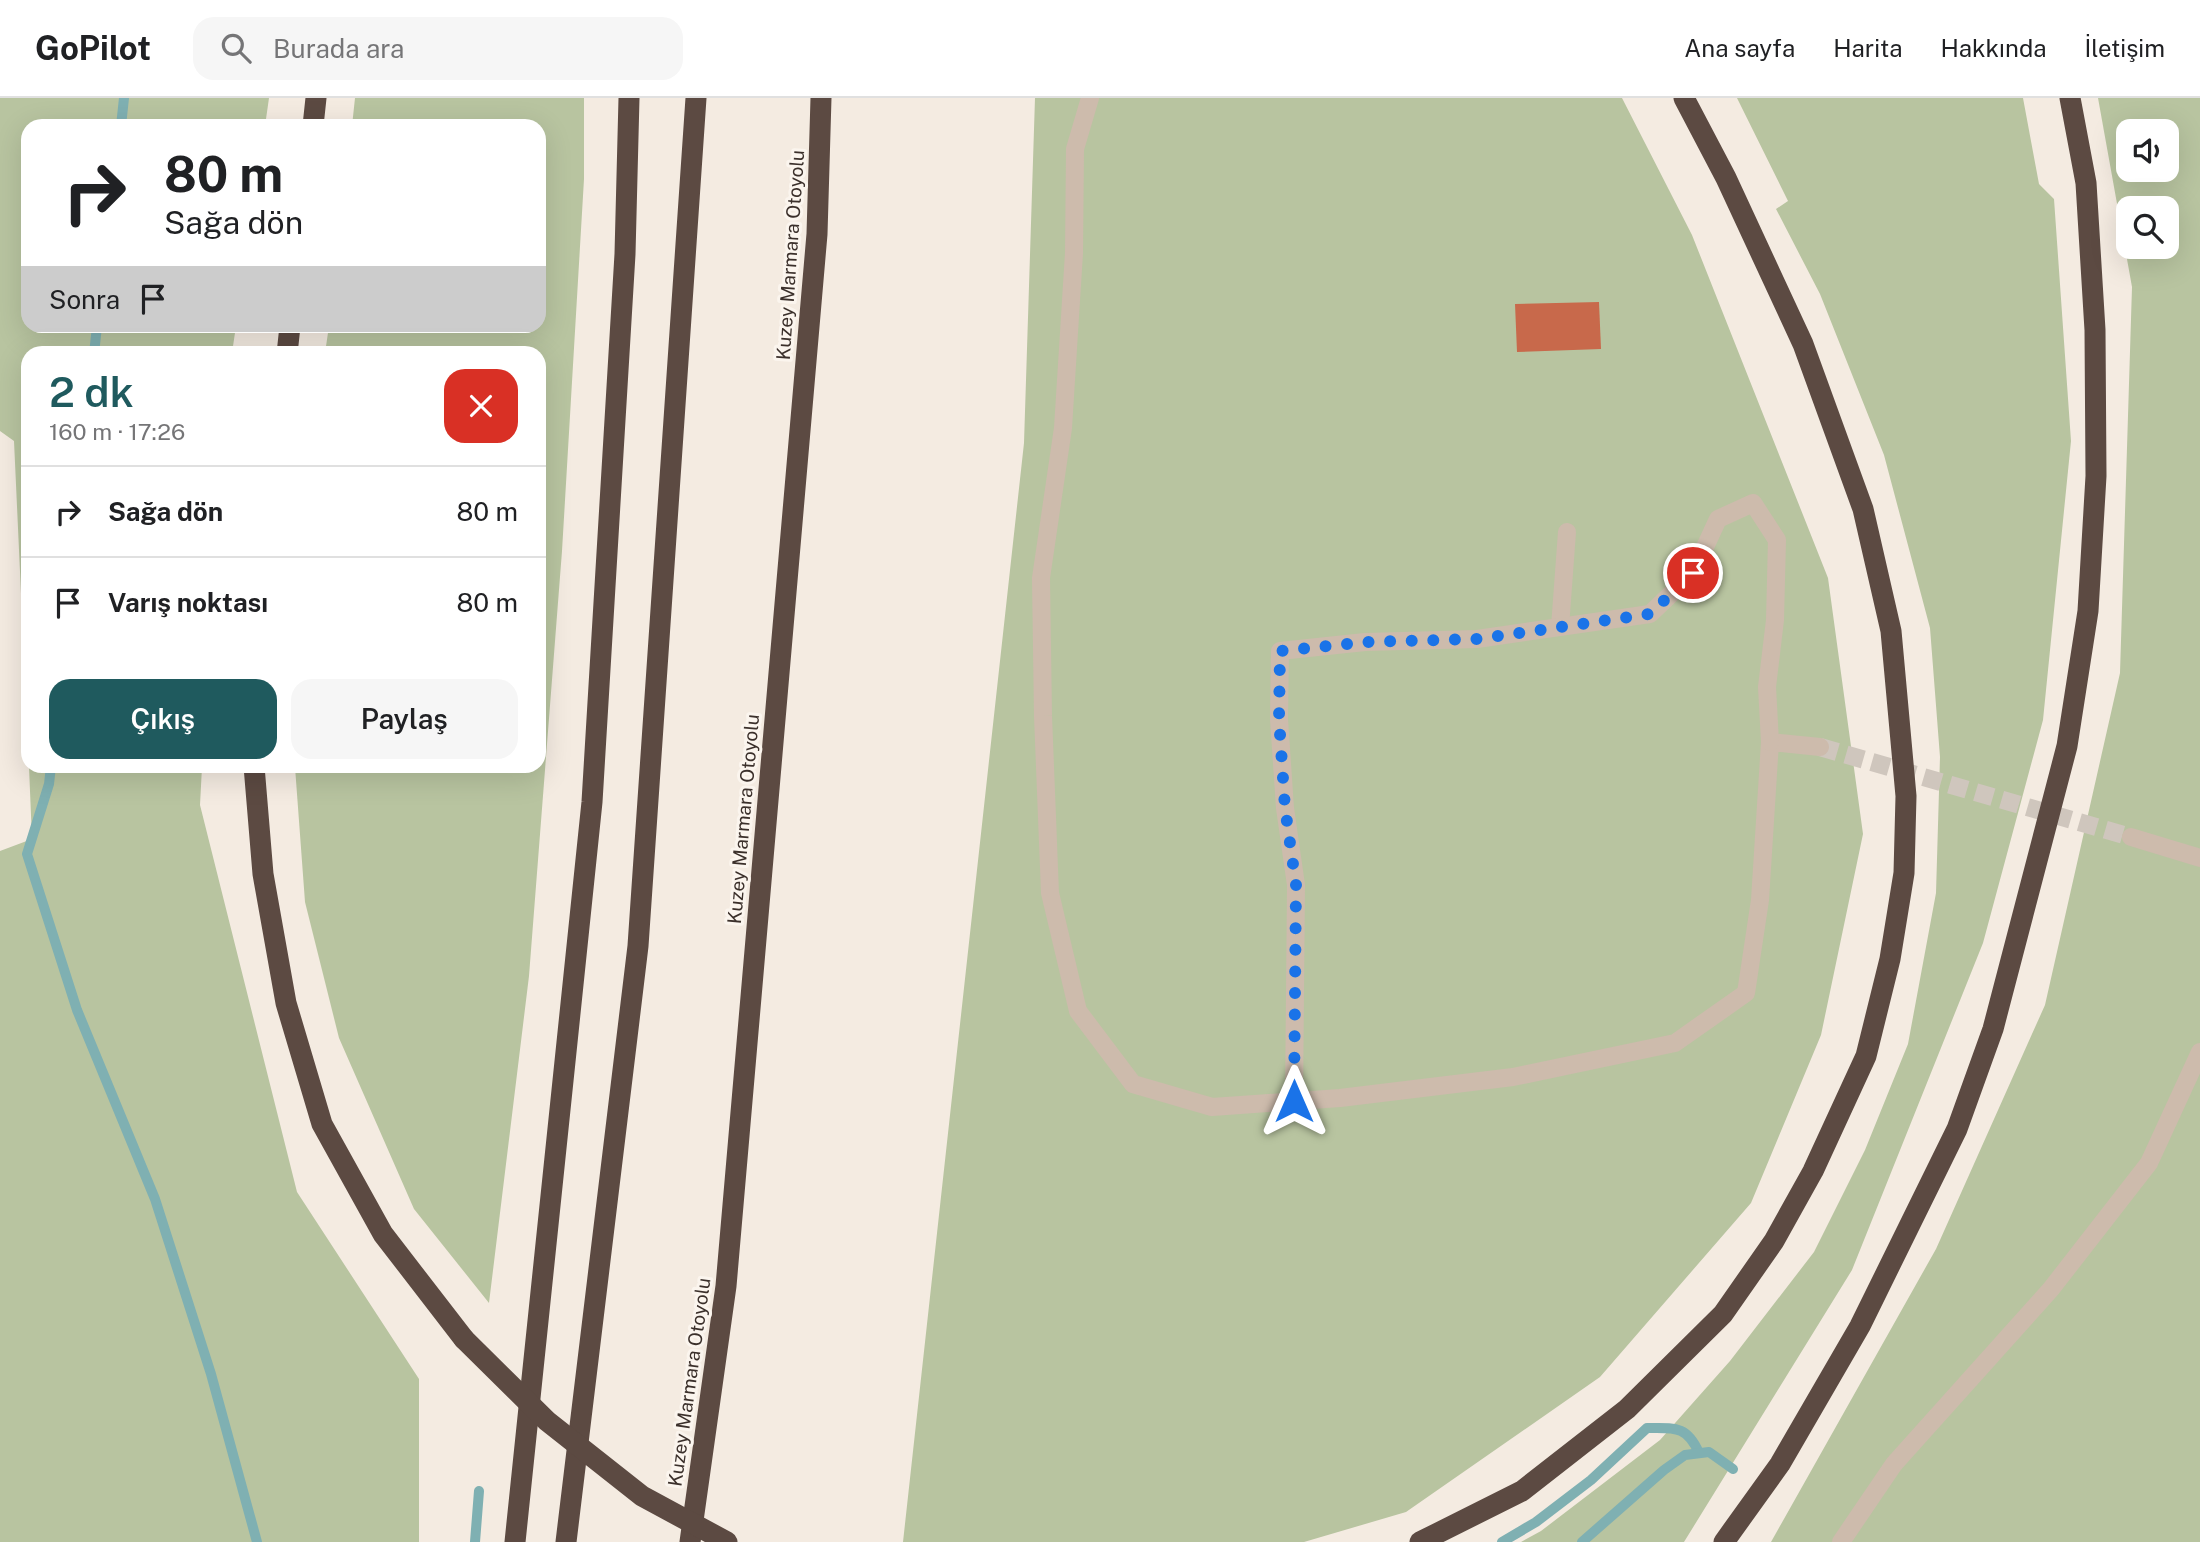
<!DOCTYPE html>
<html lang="tr">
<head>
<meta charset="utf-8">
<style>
  :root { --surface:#fff; --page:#f6f6f6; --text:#202124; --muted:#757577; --line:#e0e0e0; --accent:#1f5a5e }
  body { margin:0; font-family:"Public Sans",sans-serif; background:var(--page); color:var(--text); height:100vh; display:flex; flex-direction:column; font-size:26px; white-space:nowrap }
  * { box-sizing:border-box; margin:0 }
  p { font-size:23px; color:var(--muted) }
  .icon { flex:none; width:38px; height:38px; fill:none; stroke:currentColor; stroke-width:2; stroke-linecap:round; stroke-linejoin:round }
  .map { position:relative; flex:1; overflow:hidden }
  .drawer { position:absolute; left:21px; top:248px; width:525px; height:427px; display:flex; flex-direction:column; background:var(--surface); border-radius:21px; box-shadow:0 7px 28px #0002 }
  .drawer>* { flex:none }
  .top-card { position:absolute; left:21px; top:21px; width:525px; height:214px; border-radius:21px; box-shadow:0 7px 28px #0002; background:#fff; color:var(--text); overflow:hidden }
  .controls { position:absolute; left:2116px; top:21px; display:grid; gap:14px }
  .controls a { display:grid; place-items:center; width:63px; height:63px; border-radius:14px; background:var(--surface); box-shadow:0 7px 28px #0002; font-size:35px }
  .pin { position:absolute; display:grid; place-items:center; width:60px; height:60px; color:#fff; margin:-30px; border:4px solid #fff; border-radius:50%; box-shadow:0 2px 7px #0007 }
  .me { position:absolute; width:77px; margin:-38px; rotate:0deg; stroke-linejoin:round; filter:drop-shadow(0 0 5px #0008) }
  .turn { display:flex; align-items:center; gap:24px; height:147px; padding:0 28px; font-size:32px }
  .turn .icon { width:91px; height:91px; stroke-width:2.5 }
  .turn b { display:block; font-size:49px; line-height:60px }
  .then { display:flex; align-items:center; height:66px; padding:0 28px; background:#0003; gap:14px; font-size:26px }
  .round { display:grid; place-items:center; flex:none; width:74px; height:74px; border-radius:21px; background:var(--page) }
  .headline { display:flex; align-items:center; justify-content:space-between; height:119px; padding:0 28px }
  h1 { font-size:42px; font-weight:600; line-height:52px; color:var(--accent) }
  .cta { display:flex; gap:14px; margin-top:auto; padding:14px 28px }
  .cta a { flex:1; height:80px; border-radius:21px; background:var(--accent); color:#fff; font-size:28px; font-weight:600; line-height:80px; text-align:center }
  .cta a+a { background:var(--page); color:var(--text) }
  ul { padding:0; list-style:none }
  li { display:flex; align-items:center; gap:21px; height:91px; padding:0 28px; border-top:2px solid var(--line) }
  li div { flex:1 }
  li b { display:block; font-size:26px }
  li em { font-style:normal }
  header { display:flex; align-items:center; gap:42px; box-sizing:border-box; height:98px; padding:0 35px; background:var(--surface); border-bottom:2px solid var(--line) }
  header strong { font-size:33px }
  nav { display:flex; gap:38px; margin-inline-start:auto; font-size:24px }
  .search { width:490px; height:63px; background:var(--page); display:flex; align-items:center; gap:18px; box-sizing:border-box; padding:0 24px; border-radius:21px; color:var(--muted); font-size:26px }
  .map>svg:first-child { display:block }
</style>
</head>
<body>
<header>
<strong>GoPilot</strong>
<div class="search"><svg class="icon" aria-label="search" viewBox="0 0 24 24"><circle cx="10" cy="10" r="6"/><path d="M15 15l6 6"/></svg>Burada ara</div>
<nav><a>Ana sayfa</a><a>Harita</a><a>Hakkında</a><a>İletişim</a></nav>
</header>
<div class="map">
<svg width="2200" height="1444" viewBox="0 0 2200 1444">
  <rect width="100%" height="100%" fill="#f4ebe1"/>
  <g fill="#b8c4a0" fill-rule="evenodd">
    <polygon points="0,0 269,0 265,28 28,28 28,228 236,228 232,255 28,256 28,648 14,343 0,333"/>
    <polygon points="355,0 584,0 584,81 562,453 529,878 489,1205 414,1111 339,940 305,804 295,669 539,668 539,256 325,255 329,228 539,228 539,28 352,28"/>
    <polygon points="1035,0 1622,0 1692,137 1828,480 1863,736 1821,937 1751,1105 1600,1279 1406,1414 1304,1444 903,1444 1024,345"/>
    <polygon points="1737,0 2023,0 2039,86 2054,101 2071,343 2043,622 1983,845 1852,1172 1684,1444 1521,1444 1541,1433 1660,1342 1730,1263 1814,1154 1865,1052 1908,946 1936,795 1940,659 1930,530 1884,357 1820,196 1776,111 1788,103"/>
    <path d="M2098,0h102v1444h-429l165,-293 109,-244 75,-332 12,-386zM2128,33h38v39h-38zM2128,110h38v39h-38z"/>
    <polygon points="29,669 202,669 200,707 297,1094 419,1281 419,1444 0,1444 0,753 32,741"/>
  </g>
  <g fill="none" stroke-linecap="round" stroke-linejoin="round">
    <g stroke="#7fb0b2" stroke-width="10">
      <polyline points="121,28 124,0"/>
      <polyline points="94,256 97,228"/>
      <polyline points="51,668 49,686 27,756 77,912 155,1101 211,1276 257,1444"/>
      <polyline points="475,1444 479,1393"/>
      <path d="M1502,1444l34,-20 55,-42 56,-52c27,0 40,-3 52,25"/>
      <polyline points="1582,1444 1664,1372 1685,1357 1709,1354 1733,1371"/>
    </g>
  </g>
  <polygon fill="#c8694b" points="1599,204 1601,251 1517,254 1515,206"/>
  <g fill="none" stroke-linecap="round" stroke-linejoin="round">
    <polyline stroke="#cfc6bd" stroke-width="18" stroke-dasharray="18 9" stroke-linecap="butt" points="1820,649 2131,739"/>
    <g stroke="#cdbbac" stroke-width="18">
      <polyline points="1090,0 1075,51 1074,155 1063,330 1041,480 1043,618 1050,795 1078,913 1133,986 1212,1009 1340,1000 1513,979 1675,945 1746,895 1760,802 1770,644 1820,649"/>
      <polyline points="1560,529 1567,434"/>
      <polyline points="2131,739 2200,760"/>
      <polyline points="1294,1003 1296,787 1285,710 1279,621 1280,553 1365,544 1477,541 1650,516 1693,475 1718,421 1753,405 1777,442 1775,522 1767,589 1770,644"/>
      <polyline points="1841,1444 1894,1366 2051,1191 2149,1065 2200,954"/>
    </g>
    <g stroke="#5c4a42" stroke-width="21">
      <polyline points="313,28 316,0"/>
      <polyline points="287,256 290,228"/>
      <polyline points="254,668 263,776 286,905 322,1026 383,1136 464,1241"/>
      <polyline points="515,1444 592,704 625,156 629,0"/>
      <polyline points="566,1444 638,848 696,0"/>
      <polyline points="690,1444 726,1188 817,136 821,0"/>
      <polyline points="1420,1444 1522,1393 1627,1311 1723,1216 1774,1143 1813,1073 1866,958 1890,861 1904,775 1906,698 1891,533 1863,411 1803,246 1726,80 1684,0"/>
      <polyline points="1724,1444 1780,1366 1860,1228 1957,1031 1993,931 2067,648 2088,513 2096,378 2095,232 2086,85 2070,0"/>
    </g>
    <polyline stroke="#5c4a42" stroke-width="21" points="464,1241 547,1323 642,1398 727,1444"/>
  </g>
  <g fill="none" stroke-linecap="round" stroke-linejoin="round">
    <polyline stroke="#1a73e8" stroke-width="12" stroke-dasharray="0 21.6" points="1294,1003 1296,787 1285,710 1279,621 1280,553 1365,544 1478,541 1650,516 1693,475"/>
  </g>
  <g text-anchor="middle" stroke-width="6" stroke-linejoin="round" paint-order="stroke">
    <g font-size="19" fill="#3b302b" stroke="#fbf5ee">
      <text transform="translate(790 157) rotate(-86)" y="7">Kuzey Marmara Otoyolu</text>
      <text transform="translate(743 721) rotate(-85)" y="7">Kuzey Marmara Otoyolu</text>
      <text transform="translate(689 1284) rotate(-82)" y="7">Kuzey Marmara Otoyolu</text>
    </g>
  </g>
</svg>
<div class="controls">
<a><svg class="icon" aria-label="sound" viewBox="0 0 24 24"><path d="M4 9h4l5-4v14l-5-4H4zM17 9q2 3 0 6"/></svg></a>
<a><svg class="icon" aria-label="search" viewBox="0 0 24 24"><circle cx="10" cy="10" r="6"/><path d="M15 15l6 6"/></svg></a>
</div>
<div class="pin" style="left:1693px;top:475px;background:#d93025"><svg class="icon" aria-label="arrive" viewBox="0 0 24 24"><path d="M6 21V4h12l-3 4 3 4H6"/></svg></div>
<svg class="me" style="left:1294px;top:1003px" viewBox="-20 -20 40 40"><path d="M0-17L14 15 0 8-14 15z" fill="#1a73e8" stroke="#fff" stroke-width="4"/></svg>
<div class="top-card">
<div class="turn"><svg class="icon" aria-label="right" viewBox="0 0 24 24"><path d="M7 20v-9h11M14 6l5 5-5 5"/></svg><div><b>80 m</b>Sağa dön</div></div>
<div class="then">Sonra<svg class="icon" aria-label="arrive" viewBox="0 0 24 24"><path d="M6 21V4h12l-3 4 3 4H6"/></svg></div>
</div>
<section class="drawer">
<div class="headline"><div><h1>2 dk</h1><p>160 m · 17:26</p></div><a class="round" style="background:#d93025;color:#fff"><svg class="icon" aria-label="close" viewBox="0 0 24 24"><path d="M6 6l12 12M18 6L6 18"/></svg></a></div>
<ul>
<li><svg class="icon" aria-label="right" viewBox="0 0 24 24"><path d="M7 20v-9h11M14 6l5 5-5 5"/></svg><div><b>Sağa dön</b></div><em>80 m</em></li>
<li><svg class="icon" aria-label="arrive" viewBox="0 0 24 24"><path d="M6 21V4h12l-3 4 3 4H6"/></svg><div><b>Varış noktası</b></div><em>80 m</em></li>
</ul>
<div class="cta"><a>Çıkış</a><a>Paylaş</a></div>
</section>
</div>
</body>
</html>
